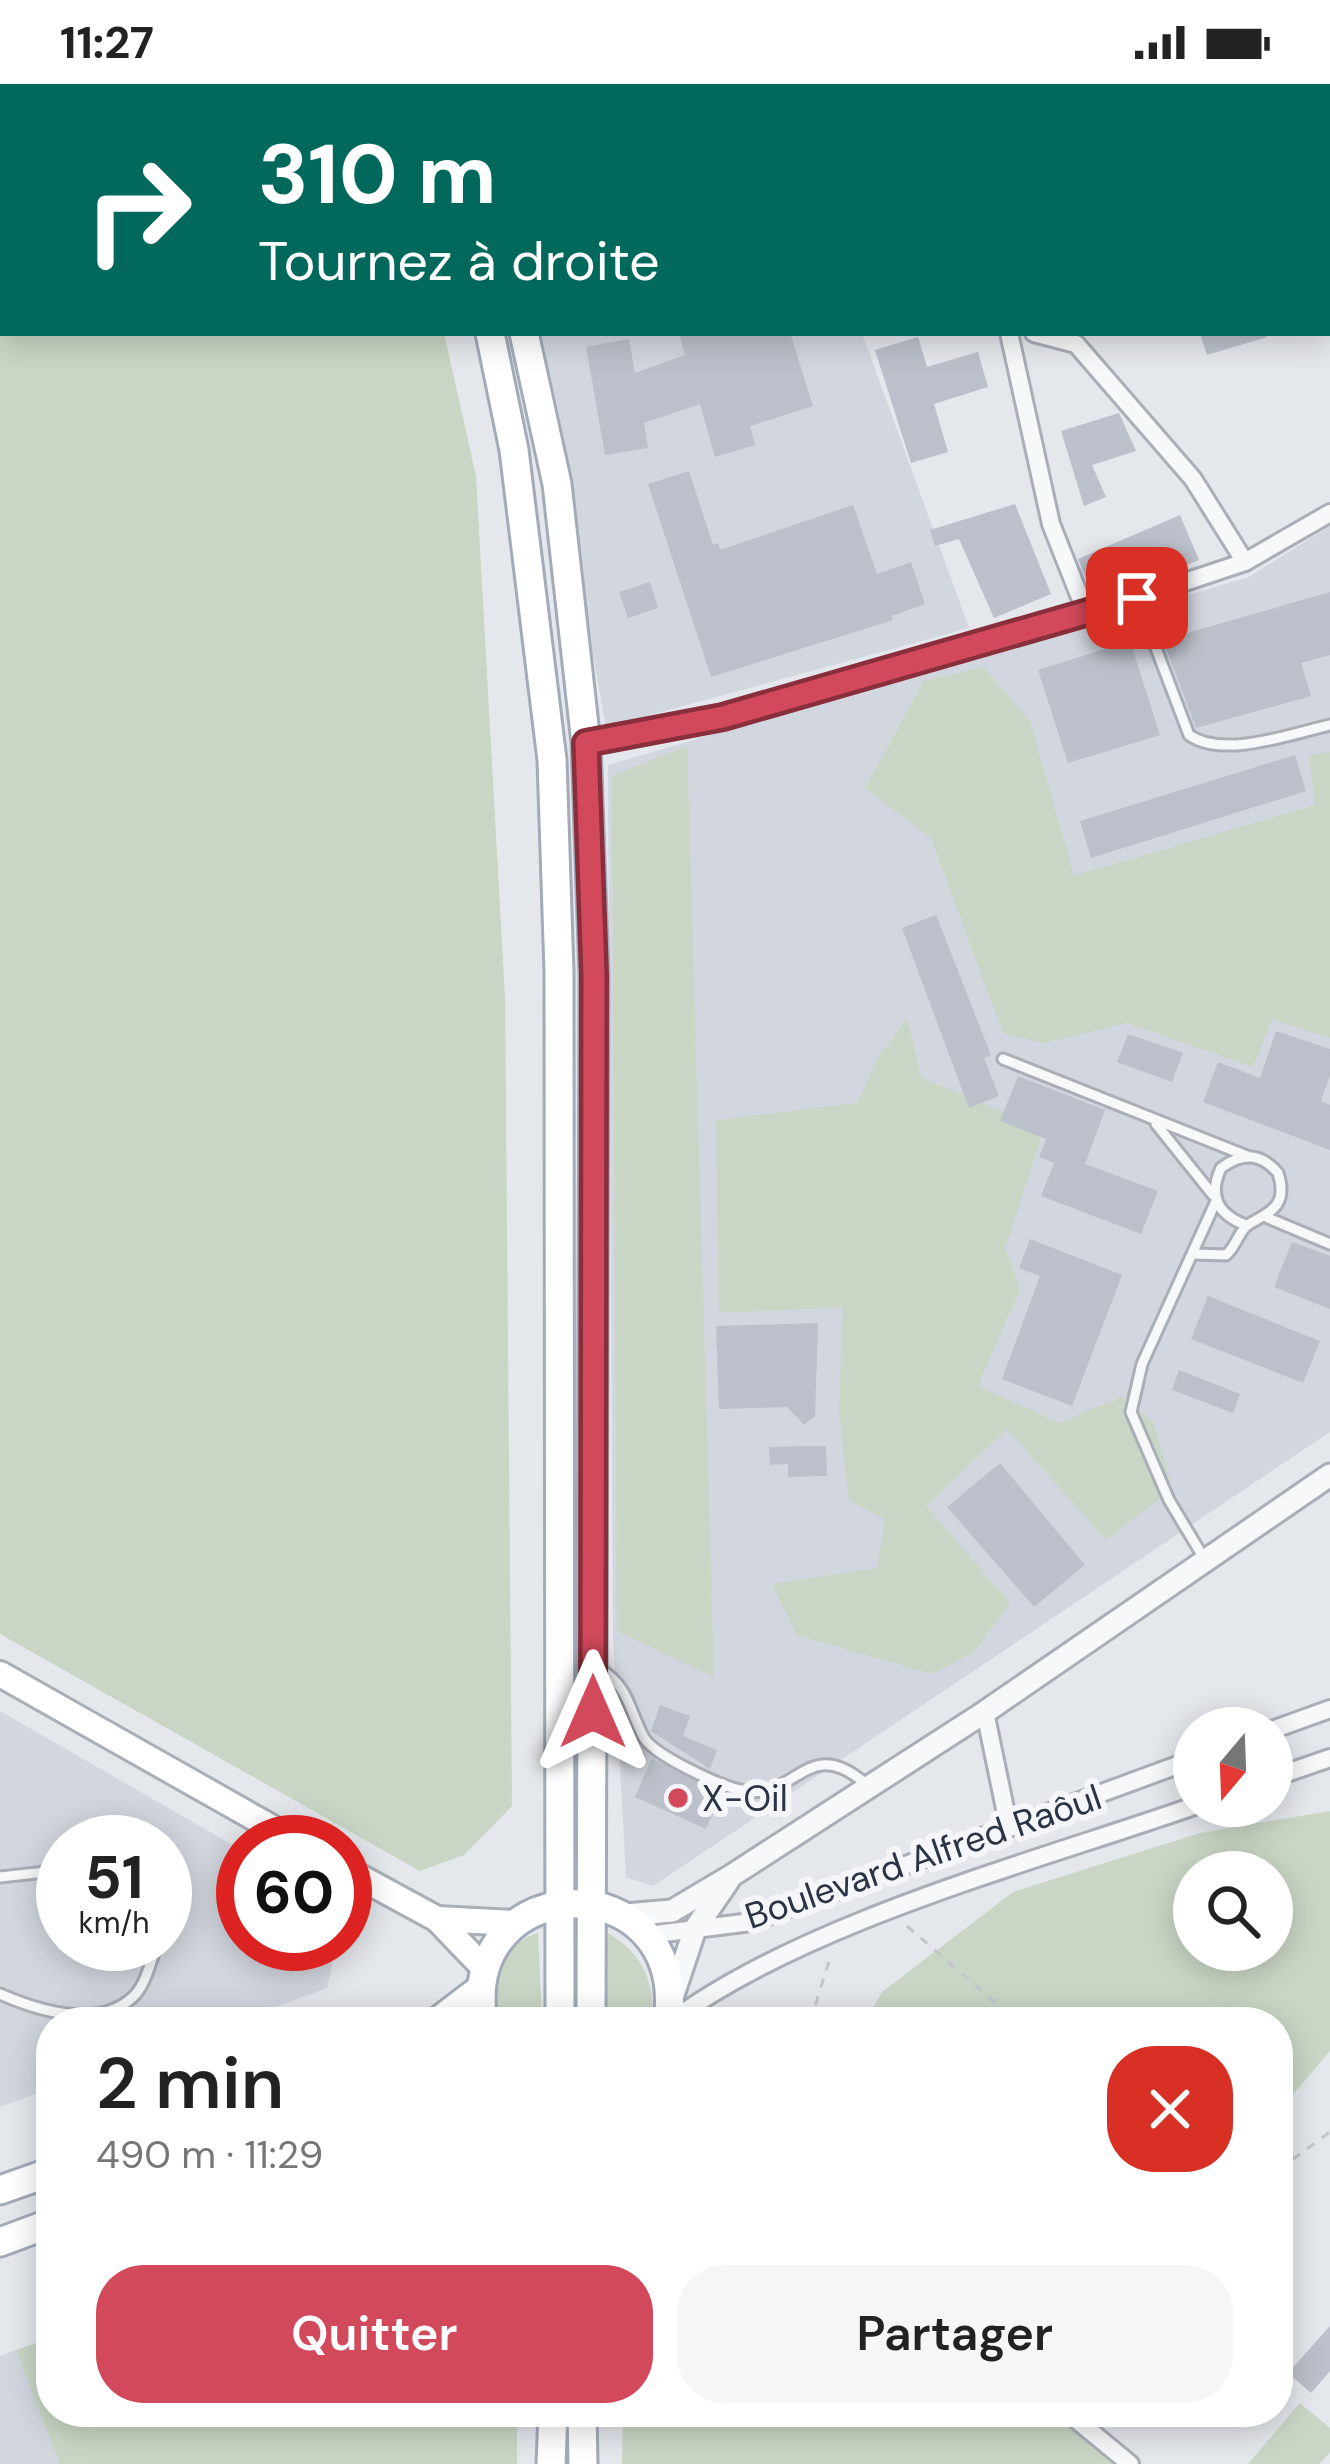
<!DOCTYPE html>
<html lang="fr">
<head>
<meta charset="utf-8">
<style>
  :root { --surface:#fff; --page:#f6f6f6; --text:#222; --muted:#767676; --accent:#d1495b }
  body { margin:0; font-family:"DM Sans",sans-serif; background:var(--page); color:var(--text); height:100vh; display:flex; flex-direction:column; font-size:45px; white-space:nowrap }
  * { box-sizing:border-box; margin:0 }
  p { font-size:39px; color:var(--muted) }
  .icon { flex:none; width:66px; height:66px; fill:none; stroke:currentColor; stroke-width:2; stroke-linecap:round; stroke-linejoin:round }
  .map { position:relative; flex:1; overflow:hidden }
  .panel { position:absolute; left:36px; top:1923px; width:1257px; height:420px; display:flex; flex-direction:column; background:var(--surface); border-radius:48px; box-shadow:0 6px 30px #0003 }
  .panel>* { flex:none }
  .top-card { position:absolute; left:0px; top:0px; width:1332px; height:252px; box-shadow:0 6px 30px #0003; background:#00695c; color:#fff; overflow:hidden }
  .needle { width:78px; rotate:199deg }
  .fabs { position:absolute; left:1173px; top:1623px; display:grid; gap:24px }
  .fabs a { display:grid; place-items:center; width:120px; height:120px; border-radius:50%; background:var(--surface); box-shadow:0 6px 30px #0003; font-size:60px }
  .speed { position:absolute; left:36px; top:1731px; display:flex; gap:24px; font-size:60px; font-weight:700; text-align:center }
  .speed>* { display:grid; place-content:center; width:156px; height:156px; border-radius:50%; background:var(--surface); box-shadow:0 6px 30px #0003; line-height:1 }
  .speed small { font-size:30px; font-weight:400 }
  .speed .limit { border:18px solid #d22; background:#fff; color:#111 }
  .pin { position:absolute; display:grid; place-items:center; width:102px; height:102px; color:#fff; margin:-51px; border-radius:24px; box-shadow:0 6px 18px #0006 }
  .me { position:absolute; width:132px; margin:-66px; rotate:0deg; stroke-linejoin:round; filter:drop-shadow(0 0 9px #0008) }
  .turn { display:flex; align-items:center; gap:42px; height:252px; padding:0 60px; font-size:54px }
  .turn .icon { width:156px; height:156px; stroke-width:2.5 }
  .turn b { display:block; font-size:84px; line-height:102px }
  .round { display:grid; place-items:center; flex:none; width:126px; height:126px; border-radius:48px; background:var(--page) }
  .overview { display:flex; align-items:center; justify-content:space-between; height:204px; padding:0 60px }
  h1 { font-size:72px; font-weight:600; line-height:90px }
  .action { display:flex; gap:24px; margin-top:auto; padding:24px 60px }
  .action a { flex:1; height:138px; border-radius:48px; background:var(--accent); color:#fff; font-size:48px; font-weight:600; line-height:138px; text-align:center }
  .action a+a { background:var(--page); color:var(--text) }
  .status { display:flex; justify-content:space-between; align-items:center; height:84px; padding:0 60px; background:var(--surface); direction:ltr }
  .status svg { height:33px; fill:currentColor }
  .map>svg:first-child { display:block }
</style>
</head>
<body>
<div class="status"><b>11:27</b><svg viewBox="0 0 49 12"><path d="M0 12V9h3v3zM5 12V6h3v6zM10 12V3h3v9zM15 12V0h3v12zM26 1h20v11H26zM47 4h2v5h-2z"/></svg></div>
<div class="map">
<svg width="1330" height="2380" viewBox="0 0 1330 2380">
  <rect width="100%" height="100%" fill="#e4e7ec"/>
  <g fill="#d2d6de" fill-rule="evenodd">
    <polygon points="0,0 372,0 373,3 3,3 3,185"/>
    <polygon points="535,249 862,249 969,544 606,643"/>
    <polygon points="1330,442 1330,1348 653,1802 626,1793 613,1553 608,681 1249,493"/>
    <path d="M0,1627l243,140v93h94l-10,44 -93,34h-183v66l-51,19zM63,1758h102v102h-102z"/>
    <polygon points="16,2266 60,2380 0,2380 0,2272"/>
  </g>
  <g fill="#c9d6c5" fill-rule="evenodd">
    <polygon points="0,184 3,249 444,249 476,392 505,913 512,1722 464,1771 420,1787 0,1550"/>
    <polygon points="984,583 1030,638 1074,792 1315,721 1309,672 1330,668 1330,954 1272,935 1253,983 1127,939 1043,959 1003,949 931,754 865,704 924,597"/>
    <polygon points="687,662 714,1593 617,1547 612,692"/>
    <polygon points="907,934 921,994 1044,1045 1005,1163 1020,1205 978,1302 1059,1339 1122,1313 1153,1337 1172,1405 1106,1456 1007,1345 926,1422 1010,1519 974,1568 931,1590 797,1551 772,1500 877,1484 885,1435 849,1416 839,1327 843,1223 719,1229 716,1036 858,1019 876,977"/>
    <path d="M1330,1727v240l-52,61v-90h-413l17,-30 131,-100 187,-59zM1194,1788h78v78h-78z"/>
    <path d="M606,1848c35,20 51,50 45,90h-45z"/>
    <path d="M538,1849l4,89h-48c3,-37 2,-77 44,-89z"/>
    <polygon points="51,2254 51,2328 517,2328 517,2380 60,2380 16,2266"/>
    <polygon points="1300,2319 1330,2344 1330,2368 1319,2380 1248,2380"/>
    <polygon points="623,2328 1076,2328 1137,2380 622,2380"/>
  </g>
  <g fill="#bbc0ca">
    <polygon points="679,249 790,249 813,322 750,342 755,361 715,373 700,320 644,339 648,364 605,371 586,263 629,255 635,289 685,271"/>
    <polygon points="1200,249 1266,249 1267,253 1207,271"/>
    <polygon points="918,253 927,283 978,268 988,303 934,320 948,368 911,379 875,266"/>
    <polygon points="1119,329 1136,367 1092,381 1106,413 1084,422 1061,347"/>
    <polygon points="689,387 713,461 718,459 720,466 853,421 877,490 911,478 925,520 892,532 893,536 711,593 648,400"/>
    <polygon points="1015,420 1051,510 994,534 959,455 935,462 930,446"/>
    <polygon points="1180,431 1199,476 1150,496 1148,491 1116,505 1113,497 1091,507 1078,475"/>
    <polygon points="650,498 658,524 628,534 619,508"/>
    <polygon points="1330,508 1330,571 1301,579 1311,612 1196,644 1163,556"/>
    <polygon points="1130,557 1160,651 1068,679 1038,586"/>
    <polygon points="1295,671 1306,707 1091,774 1080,737"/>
    <polygon points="936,831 991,971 984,974 999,1012 969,1024 902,844"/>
    <polygon points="1276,947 1330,965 1330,991 1321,1017 1330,1021 1330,1066 1203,1018 1218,978 1260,994"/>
    <polygon points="1128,950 1183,969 1172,998 1117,978"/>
    <polygon points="1018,992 1105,1026 1085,1080 1158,1107 1141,1150 1041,1112 1054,1079 1039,1073 1046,1055 1000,1037"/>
    <polygon points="1030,1155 1122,1191 1072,1322 1002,1295 1040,1192 1019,1184"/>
    <polygon points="1292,1158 1330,1172 1330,1225 1274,1203"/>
    <polygon points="1208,1212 1320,1257 1303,1299 1191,1255"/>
    <polygon points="818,1239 815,1332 804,1341 787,1323 719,1325 716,1242"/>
    <polygon points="1179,1286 1240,1310 1233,1329 1172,1306"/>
    <polygon points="807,1362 826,1362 827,1392 788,1393 788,1380 770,1381 769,1363"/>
    <polygon points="1000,1379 1085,1481 1034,1523 947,1423"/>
    <polygon points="660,1621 690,1632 683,1652 717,1666 710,1685 651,1647"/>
    <polygon points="652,1674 722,1710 706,1745 635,1713"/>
    <polygon points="1330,2242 1330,2287 1311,2309 1288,2289"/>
  </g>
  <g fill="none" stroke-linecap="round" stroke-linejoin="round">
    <g stroke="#a9aeb7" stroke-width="15">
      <g id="service">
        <polyline points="203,0 212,3"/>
        <polyline points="354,3 360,0"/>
        <polyline points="0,78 3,79"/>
        <path d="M1137,514l52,137c34,24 102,-1 141,-10"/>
        <polyline points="1003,975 1247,1072"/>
        <polyline points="1156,1040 1213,1111"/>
        <polyline points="1268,1134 1330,1160"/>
        <path d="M1194,1170l32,1c10,-8 13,-25 23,-31 24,-13 39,-20 29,-51 -17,-20 -36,-21 -57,-5 -13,28 -3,47 25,57"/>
        <polyline points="1205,1476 1169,1416 1131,1328 1142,1280 1216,1117"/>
        <path d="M599,1584c30,19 29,39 44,68 9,19 76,49 97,54 57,13 66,-58 126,-6"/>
        <polyline points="0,1793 63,1786"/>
        <polyline points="165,1836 165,1838"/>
        <path d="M0,1910c39,17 99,36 134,2 12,-12 17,-36 23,-52"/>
      </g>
    </g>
    <g stroke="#a9aeb7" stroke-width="22">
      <g id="minor">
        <polyline points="998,3 999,0"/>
        <polyline points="1169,3 1170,0"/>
        <polyline points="1009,249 1051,440 1085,526"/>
        <polyline points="1034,249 1076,260 1193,395 1245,478"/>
        <polyline points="586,659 723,633 1137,514 1245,478 1330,429"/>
        <polyline points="985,1628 1009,1744"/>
        <polyline points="1272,1646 1330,1625"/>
        <polyline points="1272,1694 1330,1674"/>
        <polyline points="648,1851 751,1838 1194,1675"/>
        <path d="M670,1938c134,-100 364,-160 524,-216"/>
        <polyline points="1067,2328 1130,2380"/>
      </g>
    </g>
    <g stroke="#a9aeb7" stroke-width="27">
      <g id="tertiary">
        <polyline points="625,1831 672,1827 731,1792 985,1628 1330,1391"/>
        <polyline points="672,1914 695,1845 728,1797"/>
      </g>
    </g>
    <g stroke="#a9aeb7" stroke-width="30">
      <g id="secondary">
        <polyline points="0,1590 297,1758"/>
        <polyline points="345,1785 437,1835 484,1884"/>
        <polyline points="437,1835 515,1839"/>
      </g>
    </g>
    <g stroke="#a3abb8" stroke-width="33">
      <g id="primary">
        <polyline points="422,0 423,3"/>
        <polyline points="458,0 459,3"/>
        <polyline points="490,249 514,366 552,676 559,888 560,1938"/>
        <polyline points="524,249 557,400 586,659 594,891 591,1938"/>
        <polyline points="437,1938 479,1906"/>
        <path d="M483,1938c-25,-156 207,-159 185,0"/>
        <polyline points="0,2106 51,2088"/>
        <polyline points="0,2158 51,2139"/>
        <polyline points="582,2328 583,2380"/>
        <polyline points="551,2380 553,2328"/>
      </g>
    </g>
    <g stroke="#c2c5cb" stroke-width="3" stroke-dasharray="9 9" stroke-linecap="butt">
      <polyline points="907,1842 1018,1938"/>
      <polyline points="810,1938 831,1871"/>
      <polyline points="1278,2086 1330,2048"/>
    </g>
    <use href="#service" stroke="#f7f8fa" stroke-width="9"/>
    <use href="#minor" stroke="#f7f8fa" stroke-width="16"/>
    <use href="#tertiary" stroke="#f7f8fa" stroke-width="21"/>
    <use href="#secondary" stroke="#fff" stroke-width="24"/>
    <use href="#primary" stroke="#fff" stroke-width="27"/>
  </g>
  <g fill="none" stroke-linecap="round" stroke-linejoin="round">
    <g stroke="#882f3b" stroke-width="30">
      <polyline id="route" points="593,1628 594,891 586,659 723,633 1137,514"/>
    </g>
    <use href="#route" stroke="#d1495b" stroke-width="21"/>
  </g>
  <circle fill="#d1495b" stroke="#f4f6f9" stroke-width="4.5" cx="678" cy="1714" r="12"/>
  <g text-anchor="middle" stroke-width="12" stroke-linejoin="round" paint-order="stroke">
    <g font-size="36" fill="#2b3445" stroke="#f4f6f9" text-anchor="start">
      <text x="702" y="1727">X-Oil</text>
    </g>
    <g font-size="36" fill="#2b3445" stroke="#f4f6f9">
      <text transform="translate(923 1772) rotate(-19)" y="13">Boulevard Alfred Raôul</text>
    </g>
  </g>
</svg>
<div class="fabs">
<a><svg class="needle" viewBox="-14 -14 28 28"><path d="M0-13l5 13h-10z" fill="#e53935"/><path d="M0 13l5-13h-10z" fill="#767676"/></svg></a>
<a><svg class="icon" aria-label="search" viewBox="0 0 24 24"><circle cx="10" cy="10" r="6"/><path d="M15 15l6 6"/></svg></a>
</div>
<div class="speed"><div>51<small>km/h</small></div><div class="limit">60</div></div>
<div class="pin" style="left:1137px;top:514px;background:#d93025"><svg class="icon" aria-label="arrive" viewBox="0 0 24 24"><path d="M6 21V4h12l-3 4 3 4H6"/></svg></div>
<svg class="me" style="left:593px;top:1628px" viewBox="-20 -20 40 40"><path d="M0-17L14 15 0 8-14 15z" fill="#d1495b" stroke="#fff" stroke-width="4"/></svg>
<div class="top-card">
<div class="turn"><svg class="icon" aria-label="right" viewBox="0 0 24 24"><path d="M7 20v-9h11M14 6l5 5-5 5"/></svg><div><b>310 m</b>Tournez à droite</div></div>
</div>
<section class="panel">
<div class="overview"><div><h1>2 min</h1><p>490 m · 11:29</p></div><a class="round" style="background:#d93025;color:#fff"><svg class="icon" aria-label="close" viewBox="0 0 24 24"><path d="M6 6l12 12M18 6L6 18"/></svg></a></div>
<div class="action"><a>Quitter</a><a>Partager</a></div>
</section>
</div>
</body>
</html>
